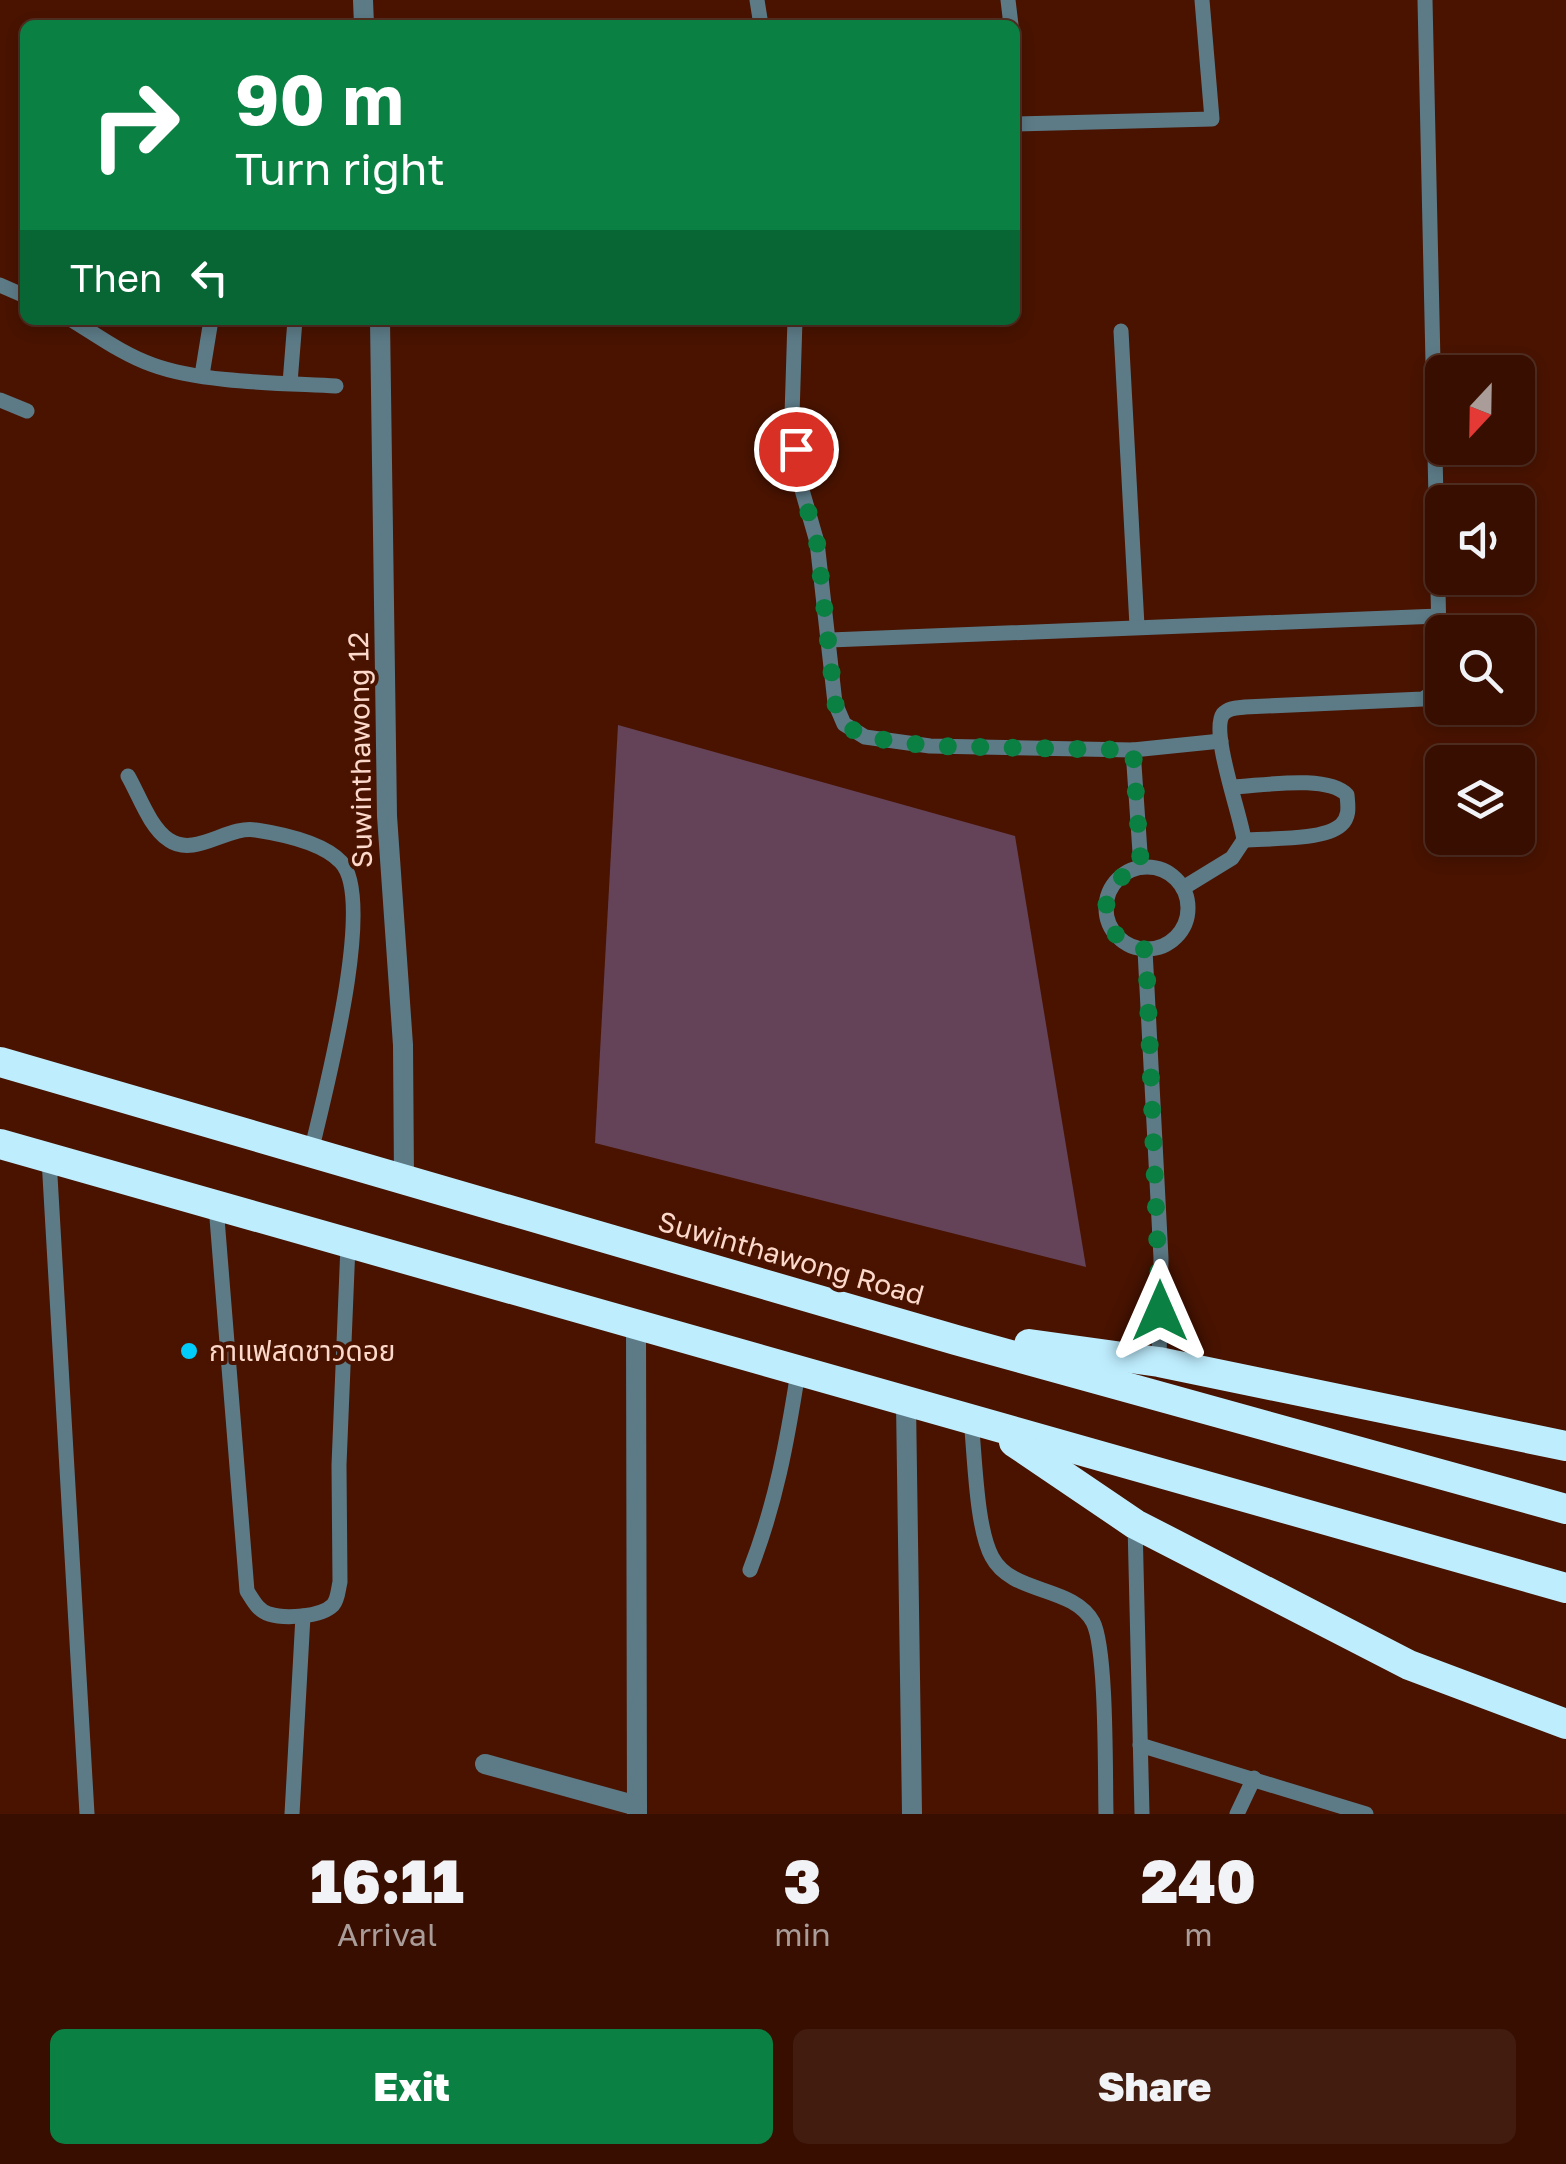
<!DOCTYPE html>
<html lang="en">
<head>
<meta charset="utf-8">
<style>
  :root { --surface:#370e00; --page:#421c0f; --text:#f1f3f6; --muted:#aa9c99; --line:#512e22; --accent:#0b8043 }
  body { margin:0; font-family:"Golos Text","Noto Sans Thai",sans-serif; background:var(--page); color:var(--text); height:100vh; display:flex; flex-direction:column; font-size:38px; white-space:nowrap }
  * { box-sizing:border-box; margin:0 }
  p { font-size:32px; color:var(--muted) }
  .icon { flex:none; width:55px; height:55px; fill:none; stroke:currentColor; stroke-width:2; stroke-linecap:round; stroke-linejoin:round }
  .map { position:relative; height:1814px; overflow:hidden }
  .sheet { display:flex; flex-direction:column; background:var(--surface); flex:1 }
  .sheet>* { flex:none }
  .guide { position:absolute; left:20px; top:20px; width:1000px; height:305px; border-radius:15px; box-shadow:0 5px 15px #0003,0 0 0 2px var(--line); background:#0b8043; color:#fff; overflow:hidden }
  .needle { width:65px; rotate:202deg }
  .buttons { position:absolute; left:1425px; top:355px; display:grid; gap:20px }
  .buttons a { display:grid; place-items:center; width:110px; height:110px; border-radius:15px; background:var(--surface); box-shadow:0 5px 15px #0003,0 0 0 2px var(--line); font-size:50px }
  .pin { position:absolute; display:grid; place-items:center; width:85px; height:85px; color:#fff; margin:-42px; border:5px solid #fff; border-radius:50%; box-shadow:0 2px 10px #0007 }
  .me { position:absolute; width:110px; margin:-55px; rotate:0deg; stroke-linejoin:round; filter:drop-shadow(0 0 8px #0008) }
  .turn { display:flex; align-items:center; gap:35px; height:210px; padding:0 50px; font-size:45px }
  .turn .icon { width:130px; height:130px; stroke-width:2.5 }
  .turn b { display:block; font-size:70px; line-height:85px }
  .then { display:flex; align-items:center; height:95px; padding:0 50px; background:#0003; gap:20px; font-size:38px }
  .eta { display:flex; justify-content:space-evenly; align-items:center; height:170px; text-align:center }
  .eta b { font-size:60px; font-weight:800; line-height:70px }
  .action { display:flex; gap:20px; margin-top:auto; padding:20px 50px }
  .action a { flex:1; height:115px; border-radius:15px; background:var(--accent); color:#fff; font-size:40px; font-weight:800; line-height:115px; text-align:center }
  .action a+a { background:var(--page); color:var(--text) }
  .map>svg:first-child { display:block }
</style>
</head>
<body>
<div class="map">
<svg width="1566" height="1814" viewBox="0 0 1566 1814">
  <rect width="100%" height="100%" fill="#491300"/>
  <polygon fill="#644358" points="618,725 1015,836 1086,1267 595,1143"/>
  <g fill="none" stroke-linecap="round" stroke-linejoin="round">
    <g stroke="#5c7b87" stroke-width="15">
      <polyline points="757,0 761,25"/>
      <polyline points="1008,0 1011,25"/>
      <polyline points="1015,124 1212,119 1202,0"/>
      <polyline points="0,285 25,296"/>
      <path d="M72,320c26,16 52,35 81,45 49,18 130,18 183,21"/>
      <polyline points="795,320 792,415 800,483 817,542 835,703 844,724 865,737 930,746 1133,750 1141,867"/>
      <polyline points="1121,331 1137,626"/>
      <polyline points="202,375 211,320"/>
      <polyline points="290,383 295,320"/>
      <polyline points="0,400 27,411"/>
      <polyline points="830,640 1439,616"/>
      <polyline points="1133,750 1221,741"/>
      <path d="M128,776c11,19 22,52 41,64 26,18 59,-15 87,-10 26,4 67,13 85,32 36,38 -18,238 -30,290"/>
      <path d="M1232,787c29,-1 95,-13 115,8 1,11 3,22 -6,30 -18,16 -73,13 -97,15"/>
      <circle cx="1147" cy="908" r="41"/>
      <path d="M1183,888l49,-30 12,-18c-3,-24 -34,-108 -21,-126 6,-7 15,-6 22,-7l178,-8 9,-6 8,-12 -15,-681"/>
      <polyline points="1145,950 1161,1258 1159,1362"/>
      <polyline points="49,1159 87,1814"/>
      <path d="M216,1206l31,385c6,9 11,20 22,23 16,5 52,3 64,-9 5,-6 5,-15 7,-23l-1,-117 9,-220"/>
      <path d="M971,1420c4,36 5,108 21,137 20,38 81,28 101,65 14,27 12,154 13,192"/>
      <polyline points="1135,1524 1142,1814"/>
      <path d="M750,1570c26,-67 37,-128 48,-198"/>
      <polyline points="1140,1745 1366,1814"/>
      <polyline points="292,1814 303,1616"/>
      <polyline points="1237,1814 1254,1778"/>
    </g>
    <g stroke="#5c7b87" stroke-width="20">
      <polyline points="363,0 364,25"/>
      <polyline points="380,320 387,816 403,1045 404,1179"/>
      <polyline points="636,1326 637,1814"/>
      <polyline points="906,1403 912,1814"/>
      <polyline points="485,1764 637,1806"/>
    </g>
    <g stroke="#beedfe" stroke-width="30">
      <polyline points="0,1062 956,1340 1566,1509"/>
      <polyline points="0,1144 1566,1588"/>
      <polyline points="1029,1344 1159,1362 1566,1446"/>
      <polyline points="1014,1442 1135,1524 1409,1665 1566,1724"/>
    </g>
  </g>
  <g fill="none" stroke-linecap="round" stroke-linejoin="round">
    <path stroke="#0b8043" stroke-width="18" stroke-dasharray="0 32.4" d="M796,449l4,34 17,59 18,161 9,21 20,13 66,9 203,4 8,117c-34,9 -49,51 -18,74 6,5 15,6 23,9l14,361"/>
  </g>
  <circle fill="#00cbf9" stroke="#491300" stroke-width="4" cx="189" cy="1351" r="10"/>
  <g text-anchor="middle" stroke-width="8" stroke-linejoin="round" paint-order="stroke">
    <g font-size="28" fill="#fdd9cc" stroke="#491300">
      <text transform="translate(360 750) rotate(-91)" y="10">Suwinthawong 12</text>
      <text transform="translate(791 1258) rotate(16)" y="10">Suwinthawong Road</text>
    </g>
    <g font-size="28" fill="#fdd9cc" stroke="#491300" text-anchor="start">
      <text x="209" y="1361">กาแฟสดชาวดอย</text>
    </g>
  </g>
</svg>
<div class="buttons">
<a><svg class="needle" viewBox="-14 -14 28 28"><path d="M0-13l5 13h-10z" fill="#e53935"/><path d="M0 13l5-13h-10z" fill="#aa9c99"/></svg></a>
<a><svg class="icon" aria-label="sound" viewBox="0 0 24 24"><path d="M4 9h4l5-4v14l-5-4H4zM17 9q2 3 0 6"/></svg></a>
<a><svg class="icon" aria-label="search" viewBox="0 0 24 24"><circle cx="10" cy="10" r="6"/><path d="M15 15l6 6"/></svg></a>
<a><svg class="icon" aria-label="layers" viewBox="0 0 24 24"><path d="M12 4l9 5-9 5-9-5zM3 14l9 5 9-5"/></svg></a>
</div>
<div class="pin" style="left:796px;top:449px;background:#d93025"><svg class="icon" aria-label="arrive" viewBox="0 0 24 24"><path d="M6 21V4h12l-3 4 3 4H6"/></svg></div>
<svg class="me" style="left:1160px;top:1311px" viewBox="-20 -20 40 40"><path d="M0-17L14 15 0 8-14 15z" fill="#0b8043" stroke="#fff" stroke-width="4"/></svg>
<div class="guide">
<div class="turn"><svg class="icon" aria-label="right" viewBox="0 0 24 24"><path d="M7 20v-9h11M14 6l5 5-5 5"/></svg><div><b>90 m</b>Turn right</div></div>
<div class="then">Then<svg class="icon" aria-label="left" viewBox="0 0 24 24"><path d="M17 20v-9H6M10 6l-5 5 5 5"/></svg></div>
</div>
</div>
<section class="sheet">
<div class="eta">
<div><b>16:11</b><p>Arrival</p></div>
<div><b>3</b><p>min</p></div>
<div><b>240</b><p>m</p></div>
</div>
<div class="action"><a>Exit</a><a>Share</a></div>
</section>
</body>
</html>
